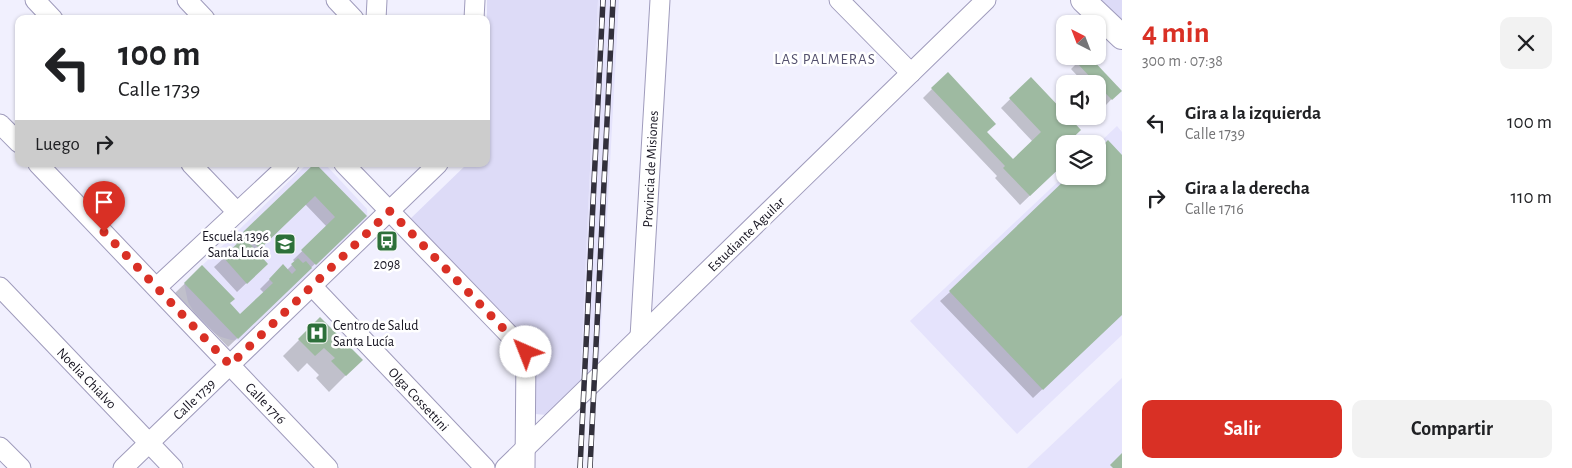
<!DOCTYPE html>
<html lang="es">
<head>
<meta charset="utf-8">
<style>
  :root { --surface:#fff; --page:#f2f2f2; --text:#202124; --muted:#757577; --accent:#d93025 }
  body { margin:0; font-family:"Alegreya Sans",sans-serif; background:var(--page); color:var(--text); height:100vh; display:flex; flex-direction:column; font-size:19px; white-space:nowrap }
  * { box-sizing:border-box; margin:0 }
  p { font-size:16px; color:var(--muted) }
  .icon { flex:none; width:28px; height:28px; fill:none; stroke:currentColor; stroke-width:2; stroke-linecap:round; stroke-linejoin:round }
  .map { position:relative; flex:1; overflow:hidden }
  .details { display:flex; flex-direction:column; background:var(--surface); width:450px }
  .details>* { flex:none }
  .top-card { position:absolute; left:15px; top:15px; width:475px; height:152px; border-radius:10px; box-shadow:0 1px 4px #0004; background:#fff; color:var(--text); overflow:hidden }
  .needle { width:32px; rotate:318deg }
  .fabs { position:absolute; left:1056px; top:15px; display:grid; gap:10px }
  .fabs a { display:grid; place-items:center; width:50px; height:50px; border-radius:10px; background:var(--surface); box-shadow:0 1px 4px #0004; font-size:25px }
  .pin { position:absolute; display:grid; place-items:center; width:42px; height:42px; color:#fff; margin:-51px -21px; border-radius:50% 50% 50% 0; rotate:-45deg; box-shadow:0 0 5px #0007 }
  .pin .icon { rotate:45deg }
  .me { position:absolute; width:55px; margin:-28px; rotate:316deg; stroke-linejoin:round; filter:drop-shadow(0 0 4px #0008) }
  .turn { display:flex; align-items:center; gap:18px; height:105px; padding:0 20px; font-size:22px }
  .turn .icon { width:65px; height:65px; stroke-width:2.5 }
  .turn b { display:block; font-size:35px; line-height:42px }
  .then { display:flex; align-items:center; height:48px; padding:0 20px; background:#0003; gap:10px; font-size:19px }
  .round { display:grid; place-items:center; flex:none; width:52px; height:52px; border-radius:10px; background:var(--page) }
  .headline { display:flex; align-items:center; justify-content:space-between; height:85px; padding:0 20px }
  h1 { font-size:30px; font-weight:600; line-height:38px; color:var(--accent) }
  .action { display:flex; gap:10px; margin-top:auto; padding:10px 20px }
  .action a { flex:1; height:58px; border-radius:10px; background:var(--accent); color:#fff; font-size:20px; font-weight:600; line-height:58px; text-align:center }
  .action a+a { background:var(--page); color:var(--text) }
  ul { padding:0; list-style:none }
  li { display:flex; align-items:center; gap:15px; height:75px; padding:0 20px }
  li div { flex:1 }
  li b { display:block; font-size:19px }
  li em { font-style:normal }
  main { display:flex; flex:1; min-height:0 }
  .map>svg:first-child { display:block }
</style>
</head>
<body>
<main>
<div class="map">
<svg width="1122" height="468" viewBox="0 0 1122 468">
  <rect width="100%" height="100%" fill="#f1f0fe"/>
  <g fill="#e5e3fc">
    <polygon points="598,0 619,0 599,365 580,383"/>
    <polygon points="1117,126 1122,132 1122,335 1017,434 910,321 1065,175 1065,176 1098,176 1098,144"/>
    <polygon points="307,164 325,164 367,209 368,224 245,341 231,340 221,337 213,332 198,319 188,302 184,283"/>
    <polygon points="1122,378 1122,468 1027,468 1081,417"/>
  </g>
  <g fill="#dddbf7">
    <polygon points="487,0 598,0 580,383 547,415 535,414 536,346 408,221 467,164 486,164"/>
    <polygon points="1083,0 1122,0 1122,37"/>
  </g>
  <g fill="#0003">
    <polygon points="1084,56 1120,90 1106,105 1098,96 1098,84 1085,84 1071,69"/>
    <polygon points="947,74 986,132 1012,161 1033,142 1001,108 1031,79 1065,115 1057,151 1065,159 1065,162 1020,205 995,178 997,176 923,98"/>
    <polygon points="1108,141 1122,314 1033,398 940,301 950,292 1098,176 1098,151"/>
    <polygon points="315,164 365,216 228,347 175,293 202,267 228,303 240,316 264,293 260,289 283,266 287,270 295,262 293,260 327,227 305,204 256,252 257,273 237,292 214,267 238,245 235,242"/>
    <polygon points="320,319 361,360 329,392 316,378 319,375 307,363 298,372 283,356"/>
  </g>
  <g fill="#9ebaa1">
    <polygon points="1082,56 1089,56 1122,91 1112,100 1076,62"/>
    <polygon points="948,72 996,124 987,132 1013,159 1041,132 1009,98 1031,77 1065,113 1065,116 1068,116 1081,130 1059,151 1065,158 1065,163 1030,196 1003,168 1005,166 931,88"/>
    <polygon points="1108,140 1122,155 1122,315 1043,390 949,291 1069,176 1098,176 1098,150"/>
    <polygon points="314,164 316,164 367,216 316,265 301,250 335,217 315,196 260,249 243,232"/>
    <polygon points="244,237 268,264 247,284 223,257"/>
    <polygon points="298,258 303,263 306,261 312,268 238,339 184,283 202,265 235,299 230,303 240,314 273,283 269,279 283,264 292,274 296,270 291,264"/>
    <polygon points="320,317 363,360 346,376 331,361 335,358 324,348 315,356 298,339"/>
    <polygon points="1122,453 1122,468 1113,468 1110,465"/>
  </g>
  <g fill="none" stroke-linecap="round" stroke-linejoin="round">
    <g stroke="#9f9bbc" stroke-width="21">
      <g id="minor">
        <polyline points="35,0 53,19"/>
        <polyline points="187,0 205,19"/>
        <polyline points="336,0 354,19"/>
        <polyline points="839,0 911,73"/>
        <polyline points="376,19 377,0"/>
        <polyline points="474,19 475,0"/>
        <polyline points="0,124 19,143"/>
        <polyline points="38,164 328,468"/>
        <polyline points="191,164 237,212"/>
        <polyline points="344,164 526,352 525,468"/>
        <polyline points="312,286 485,468"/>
        <polyline points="0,287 173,468"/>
        <polyline points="157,287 289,164"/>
        <polyline points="640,337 660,0"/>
        <polyline points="0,447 21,468"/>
        <polyline points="123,468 438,164"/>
        <polyline points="505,468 986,0"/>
      </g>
    </g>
    <g stroke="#9f9bbc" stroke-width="26">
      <polyline id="major" points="1083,0 1122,37"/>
    </g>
    <use href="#minor" stroke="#fff" stroke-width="19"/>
    <use href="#major" stroke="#fff" stroke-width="24"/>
    <g stroke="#32303c" stroke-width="5.5">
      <g id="rail">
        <polyline points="580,468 603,0"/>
        <polyline points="590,468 613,0"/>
      </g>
    </g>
    <use href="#rail" stroke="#fff" stroke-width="4" stroke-dasharray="11" stroke-linecap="butt"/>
  </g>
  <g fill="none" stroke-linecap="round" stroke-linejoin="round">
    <polyline stroke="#d93025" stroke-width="9" stroke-dasharray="0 16.2" points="104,232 230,365 390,211 526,352"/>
  </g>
  <defs>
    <g id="bus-square" transform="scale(1.125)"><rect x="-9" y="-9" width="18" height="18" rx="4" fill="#2d703a" stroke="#fff"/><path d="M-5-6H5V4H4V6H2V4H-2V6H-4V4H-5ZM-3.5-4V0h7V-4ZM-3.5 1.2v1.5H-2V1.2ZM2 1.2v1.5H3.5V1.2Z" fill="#fff"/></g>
    <g id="school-square" transform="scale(1.125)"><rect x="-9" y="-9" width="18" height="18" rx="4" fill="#2d703a" stroke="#fff"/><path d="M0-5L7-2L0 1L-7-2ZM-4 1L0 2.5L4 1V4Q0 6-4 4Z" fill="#fff"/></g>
    <g id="hospital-square" transform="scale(1.125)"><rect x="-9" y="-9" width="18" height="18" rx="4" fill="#2d703a" stroke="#fff"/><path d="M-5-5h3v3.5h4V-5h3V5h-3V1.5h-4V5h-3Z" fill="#fff"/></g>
  </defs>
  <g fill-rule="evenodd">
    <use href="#bus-square" x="387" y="241"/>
    <use href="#school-square" x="285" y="244"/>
    <use href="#hospital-square" x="317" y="333"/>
  </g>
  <g text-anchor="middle" stroke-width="5" stroke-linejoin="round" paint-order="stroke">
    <g font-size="14" fill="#161420" stroke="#fff">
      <text transform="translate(650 169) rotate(-87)" y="5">Provincia de Misiones</text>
      <text transform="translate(746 234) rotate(-44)" y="5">Estudiante Aguilar</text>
      <text transform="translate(87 378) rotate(46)" y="5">Noelia Chialvo</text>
      <text transform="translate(194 399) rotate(-44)" y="5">Calle 1739</text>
      <text transform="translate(419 399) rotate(47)" y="5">Olga Cossettini</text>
      <text transform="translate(266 403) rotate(46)" y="5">Calle 1716</text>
    </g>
    <g font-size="14" fill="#161420" stroke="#fff" text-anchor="end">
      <text x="269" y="241">Escuela 1396<tspan x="269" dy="16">Santa Lucía</tspan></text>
      <text x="387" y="269" text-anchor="middle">2098</text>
      <text x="333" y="330" text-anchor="start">Centro de Salud<tspan x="333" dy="16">Santa Lucía</tspan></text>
    </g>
    <g font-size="15" letter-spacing="1" fill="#54516e" stroke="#fff">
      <text x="825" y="64">LAS PALMERAS</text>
    </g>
  </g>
</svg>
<div class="fabs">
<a><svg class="needle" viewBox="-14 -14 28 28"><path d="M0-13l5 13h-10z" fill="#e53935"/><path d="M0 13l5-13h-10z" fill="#757577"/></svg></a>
<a><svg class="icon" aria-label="sound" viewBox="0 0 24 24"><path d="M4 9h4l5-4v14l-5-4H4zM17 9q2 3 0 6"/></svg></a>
<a><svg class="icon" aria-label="layers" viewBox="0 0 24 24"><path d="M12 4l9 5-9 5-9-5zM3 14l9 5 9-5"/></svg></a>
</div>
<div class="pin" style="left:104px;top:232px;background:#d93025"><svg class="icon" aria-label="arrive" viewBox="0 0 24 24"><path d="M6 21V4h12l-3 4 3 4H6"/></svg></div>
<svg class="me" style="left:526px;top:352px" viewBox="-20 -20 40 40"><circle r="19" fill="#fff"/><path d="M0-13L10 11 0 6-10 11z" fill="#d93025"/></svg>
<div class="top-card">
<div class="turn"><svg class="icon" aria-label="left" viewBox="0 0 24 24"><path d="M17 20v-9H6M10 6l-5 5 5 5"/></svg><div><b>100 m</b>Calle 1739</div></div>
<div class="then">Luego<svg class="icon" aria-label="right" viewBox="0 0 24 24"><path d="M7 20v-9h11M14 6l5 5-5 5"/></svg></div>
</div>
</div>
<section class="details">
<div class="headline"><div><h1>4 min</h1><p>300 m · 07:38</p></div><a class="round"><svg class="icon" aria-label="close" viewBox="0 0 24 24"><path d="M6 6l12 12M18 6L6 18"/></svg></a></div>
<ul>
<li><svg class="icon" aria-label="left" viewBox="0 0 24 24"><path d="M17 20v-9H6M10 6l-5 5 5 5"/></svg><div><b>Gira a la izquierda</b><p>Calle 1739</p></div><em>100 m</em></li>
<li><svg class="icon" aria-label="right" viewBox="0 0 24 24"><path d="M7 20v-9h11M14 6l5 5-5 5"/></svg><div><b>Gira a la derecha</b><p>Calle 1716</p></div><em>110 m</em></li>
</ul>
<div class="action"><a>Salir</a><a>Compartir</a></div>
</section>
</main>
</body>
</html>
